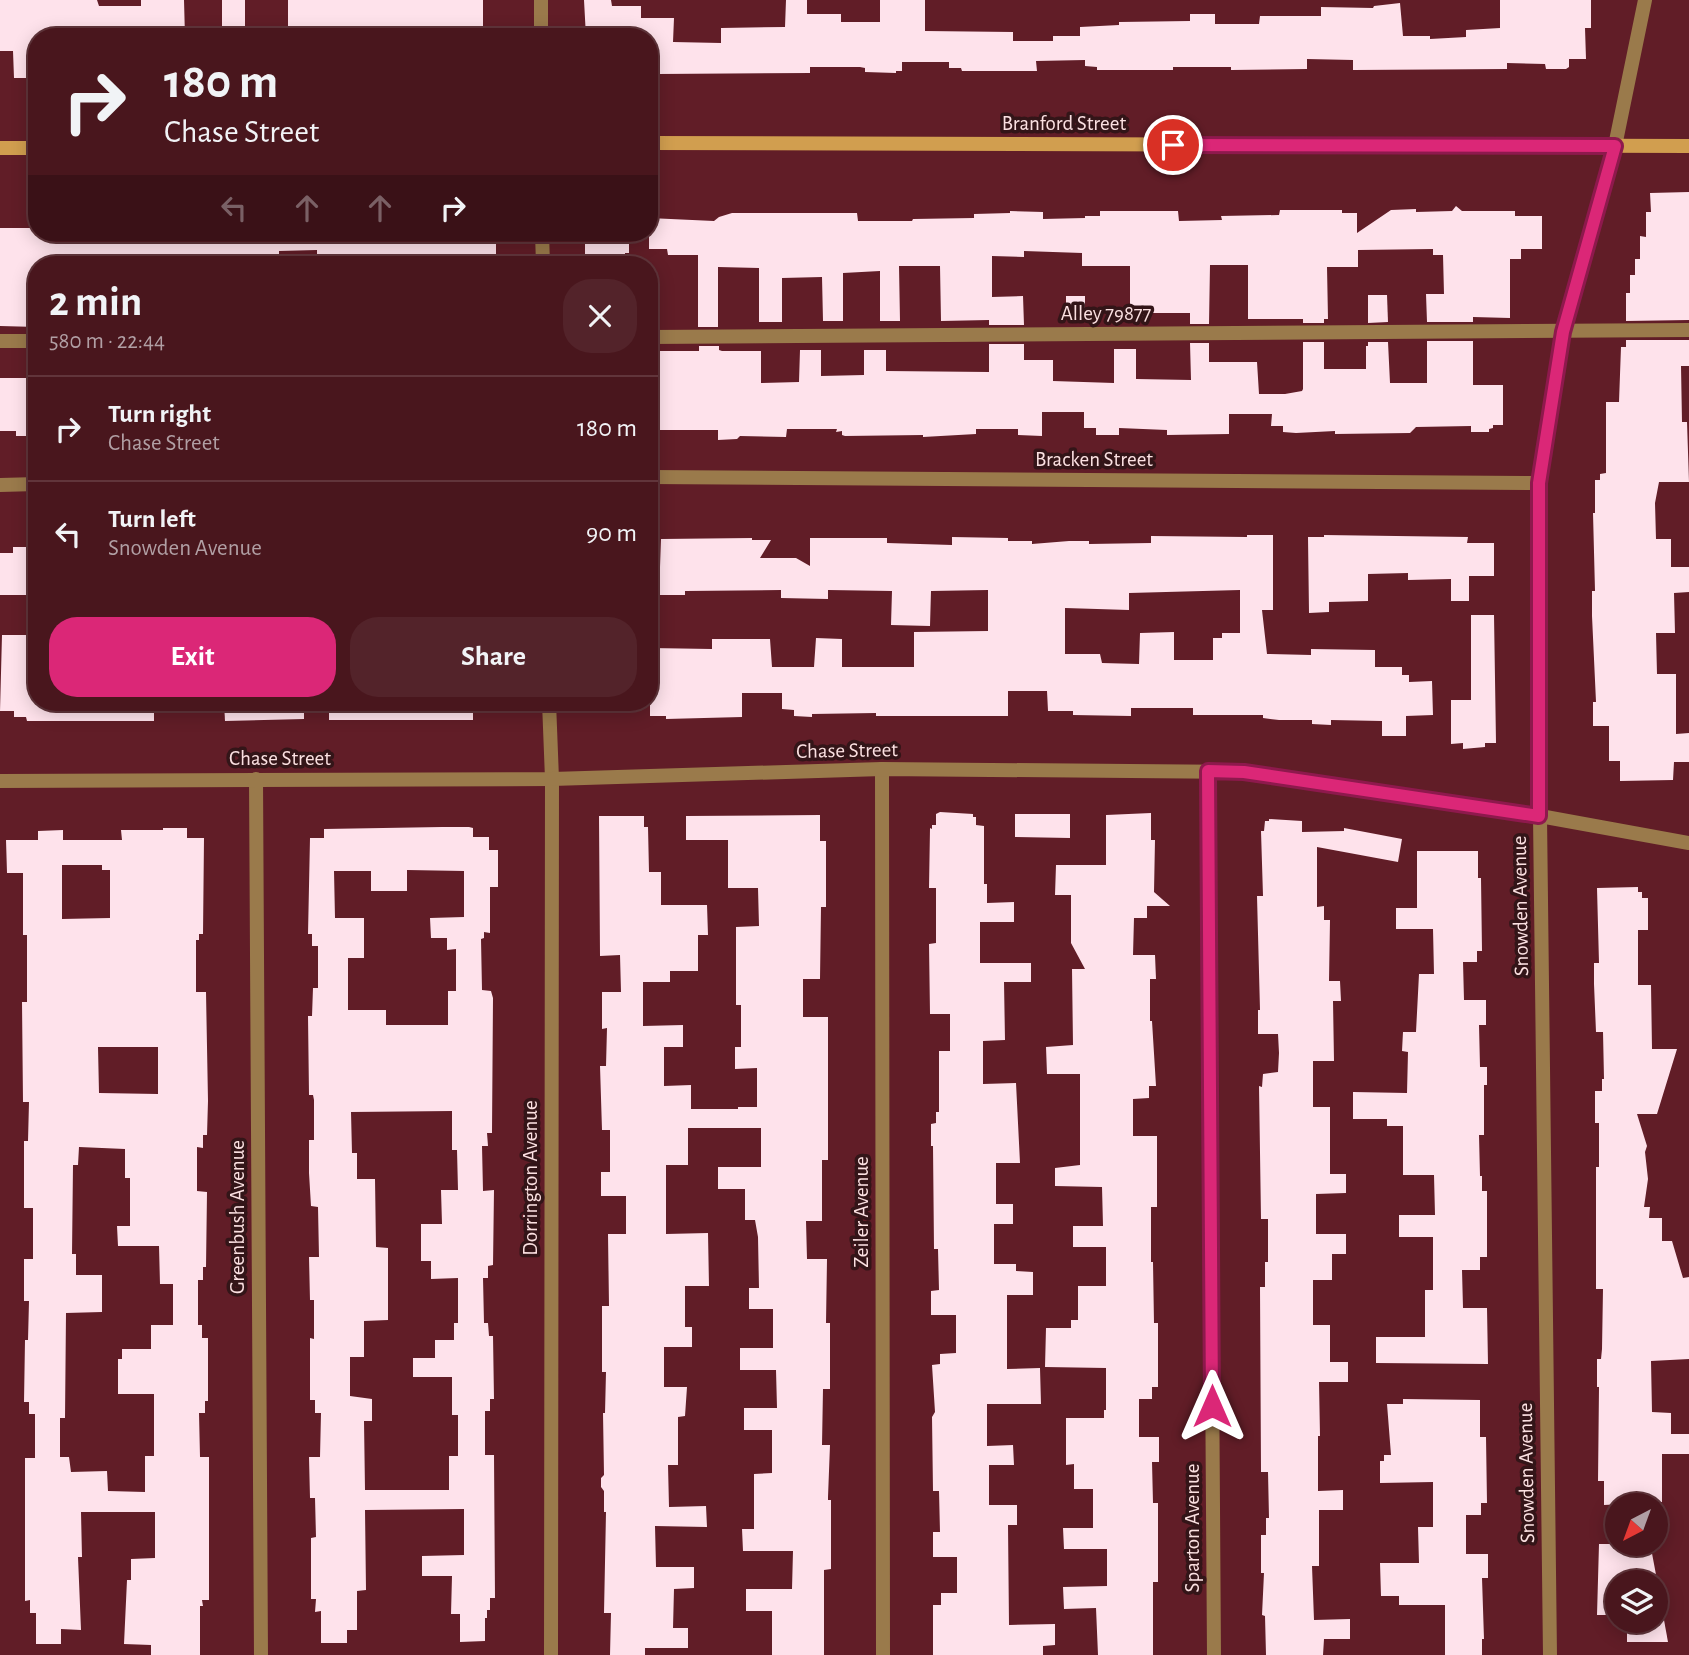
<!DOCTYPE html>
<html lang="en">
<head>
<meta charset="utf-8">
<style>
  :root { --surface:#49161d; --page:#53232a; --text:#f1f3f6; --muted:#b19fa4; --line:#61353b; --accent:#db2777 }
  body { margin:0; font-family:"Alegreya Sans",sans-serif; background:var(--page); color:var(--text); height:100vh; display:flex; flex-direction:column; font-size:26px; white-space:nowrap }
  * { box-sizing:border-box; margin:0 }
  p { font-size:23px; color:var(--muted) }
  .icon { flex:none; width:38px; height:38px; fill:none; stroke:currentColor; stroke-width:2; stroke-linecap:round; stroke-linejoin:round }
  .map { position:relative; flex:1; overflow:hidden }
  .drawer { position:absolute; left:28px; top:256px; width:630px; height:455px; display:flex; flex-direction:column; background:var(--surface); border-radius:28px; box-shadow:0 4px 18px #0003,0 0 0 2px var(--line) }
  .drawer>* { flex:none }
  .hud { position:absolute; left:28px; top:28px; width:630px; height:214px; border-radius:28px; box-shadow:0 4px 18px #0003,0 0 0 2px var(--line); background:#49161d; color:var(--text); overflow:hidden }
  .needle { width:46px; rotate:221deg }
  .controls { position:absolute; left:1605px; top:1493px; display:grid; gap:14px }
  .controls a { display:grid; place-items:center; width:63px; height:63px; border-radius:50%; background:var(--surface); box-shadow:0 4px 18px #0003,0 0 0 2px var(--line); font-size:35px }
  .pin { position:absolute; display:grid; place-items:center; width:60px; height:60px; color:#fff; margin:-30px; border:4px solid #fff; border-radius:50%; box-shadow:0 2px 7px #0007 }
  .me { position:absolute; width:77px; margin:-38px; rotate:0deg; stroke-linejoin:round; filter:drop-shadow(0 0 5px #0008) }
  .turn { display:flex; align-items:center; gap:24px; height:147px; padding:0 21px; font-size:32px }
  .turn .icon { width:91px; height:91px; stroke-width:2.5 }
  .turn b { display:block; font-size:49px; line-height:60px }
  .lanes { display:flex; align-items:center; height:66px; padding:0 21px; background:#0003; justify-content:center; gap:35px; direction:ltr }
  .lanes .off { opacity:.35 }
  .round { display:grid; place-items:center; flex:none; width:74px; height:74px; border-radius:28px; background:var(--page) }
  .overview { display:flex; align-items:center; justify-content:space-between; height:119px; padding:0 21px }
  h1 { font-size:42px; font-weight:700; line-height:52px }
  .cta { display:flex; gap:14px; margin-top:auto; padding:14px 21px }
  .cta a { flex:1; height:80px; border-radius:28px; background:var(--accent); color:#fff; font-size:28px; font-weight:700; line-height:80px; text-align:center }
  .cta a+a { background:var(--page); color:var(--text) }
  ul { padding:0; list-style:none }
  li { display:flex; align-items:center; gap:21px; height:105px; padding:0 21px; border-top:2px solid var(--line) }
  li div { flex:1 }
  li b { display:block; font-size:26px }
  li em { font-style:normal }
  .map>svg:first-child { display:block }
</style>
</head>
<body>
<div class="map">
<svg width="1689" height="1655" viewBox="0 0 1689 1655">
  <rect width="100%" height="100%" fill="#611d27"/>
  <g fill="#fee2eb" fill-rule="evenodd">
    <polygon points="0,0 97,0 99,6 141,6 141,0 184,0 185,37 37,37 37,78 14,78 13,51 0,51"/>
    <rect x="222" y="0" width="23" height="37"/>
    <rect x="288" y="0" width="195" height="37"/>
    <polygon points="584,0 611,0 612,6 641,6 641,18 674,18 673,42 721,43 721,28 785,27 786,0 807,0 807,14 841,14 841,22 880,22 880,0 925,0 925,31 1013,32 1013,41 1053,41 1053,36 1080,36 1080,27 1119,25 1119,22 1190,21 1190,14 1215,14 1215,24 1259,24 1260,16 1321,16 1321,7 1373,8 1374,6 1400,3 1403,36 1430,36 1430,39 1466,37 1466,30 1500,28 1500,0 1591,0 1591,28 1585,28 1586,59 1569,59 1569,67 1566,69 1546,69 1545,64 1507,63 1507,69 1353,70 1353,60 1307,59 1307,69 1231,70 1231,67 1173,67 1173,70 1097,70 1097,67 1085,66 1085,60 1036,61 1037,71 962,71 961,68 949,68 949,62 902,62 902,71 896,71 896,73 865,72 865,68 860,67 810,67 810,73 657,74 658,47 649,47 649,37 586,37"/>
    <polygon points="1689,192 1689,320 1626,321 1626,293 1630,293 1630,275 1635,275 1635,259 1640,259 1640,236 1646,237 1646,212 1651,212 1650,193"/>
    <polygon points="1456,206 1462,211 1515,211 1515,216 1542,216 1542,249 1521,249 1521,259 1510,259 1510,318 1473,317 1473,322 1427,322 1426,294 1444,294 1443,255 1433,255 1433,249 1358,250 1358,267 1327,267 1328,319 1324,319 1324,323 1303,323 1303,319 1248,319 1248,265 1210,265 1209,324 1190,324 1190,313 1150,313 1150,319 1130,319 1130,266 1082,266 1082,253 1024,251 1024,257 992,256 992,297 1023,296 1024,325 989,325 989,320 941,321 940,266 899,266 900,321 880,321 880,271 843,273 843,321 823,321 822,277 782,278 782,322 759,322 759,268 718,267 718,327 698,327 698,255 668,255 667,249 649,249 649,218 714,221 719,217 732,213 857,213 858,221 912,221 913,219 974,218 974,214 1010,213 1010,211 1043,212 1043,219 1085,218 1085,216 1100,216 1100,211 1178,211 1179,221 1222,220 1221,216 1279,215 1280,210 1342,210 1342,213 1357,213 1357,233 1391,210 1416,209 1416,212 1452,211"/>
    <polygon points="0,228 33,228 33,233 496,233 496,264 317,264 317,250 279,251 279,264 144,264 144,254 98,257 98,264 37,264 37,327 0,326"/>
    <polygon points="585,233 629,233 629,253 625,253 625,264 591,264 591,258 585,258"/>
    <polygon points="1368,295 1387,295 1388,322 1368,323"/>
    <polygon points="1066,296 1085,296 1085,320 1066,319"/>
    <polygon points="1626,340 1689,340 1689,366 1681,366 1682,422 1687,422 1689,482 1659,482 1655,503 1656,539 1671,539 1671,567 1689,567 1689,592 1674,593 1675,633 1656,633 1657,674 1676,674 1676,734 1689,733 1689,762 1674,762 1673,780 1620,781 1620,761 1609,761 1609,726 1593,726 1593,702 1596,702 1592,616 1592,591 1595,591 1593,513 1595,513 1595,480 1600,480 1600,474 1606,473 1606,402 1619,402 1621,347 1626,347"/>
    <polygon points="1427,341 1473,341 1473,385 1503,385 1503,425 1493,425 1493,428 1489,429 1489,432 1471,432 1471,426 1416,427 1410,433 1335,434 1335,431 1296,433 1283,432 1283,426 1271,426 1272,414 1229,414 1229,434 1167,435 1167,430 1119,428 1119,435 1096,435 1096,428 1084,428 1084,412 1042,412 1042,436 1018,435 1018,429 976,429 976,434 923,437 923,435 845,436 842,435 842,431 836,432 837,429 787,429 786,437 740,436 737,439 718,440 718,430 649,430 649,351 699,351 699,346 719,346 719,350 722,351 761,351 761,383 799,382 800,350 821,350 821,376 864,375 864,350 886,350 886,371 989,372 989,344 1024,344 1024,360 1053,360 1053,381 1114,383 1114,349 1136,349 1136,379 1191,380 1190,343 1209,343 1209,362 1257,362 1259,394 1285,394 1302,391 1303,389 1303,342 1324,342 1324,369 1366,369 1366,346 1368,346 1368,342 1388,342 1390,383 1427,383"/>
    <polygon points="0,378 37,378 37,436 16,436 16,431 0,431"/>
    <path d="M1247,535h26v75h-11l5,44 44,1v-6l64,1v17h27v8h7v7l23,-1 1,34 -27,1v20h-24v-15l-51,-1v5l-19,-1v-4h-33l-16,-2v-3h-70v-7h-62v8l-58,-1v-4h-25l-1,-20h-39v25h-132v-3l-64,1v3l-18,-1v-6l-12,-1v-16h-40v24l-76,2v-3h-16v-68l62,1v-10h58l2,28h42l2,-29 26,1v28h72v-35l74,-1v-41l-57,1 -1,35 -39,-1 1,-34 -64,-1v9l-47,-1v-8l-96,1v4h-26l2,-56 91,-1v2h19l-11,18h36l14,8v-28h77v5l65,2v-8l56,1v3h24v3l37,-3h20v3l62,-1v-7l96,1zM1240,590v43h-18v5h-9v22h-39v-28l-34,1 -1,31 -37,-1 -2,-9h-35v-46l64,2v-17z"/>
    <polygon points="1324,535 1468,537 1467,543 1494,543 1494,576 1469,576 1469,601 1451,601 1451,579 1408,580 1408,573 1368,574 1368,601 1329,602 1329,612 1309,613 1308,537 1324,537"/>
    <polygon points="13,547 37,547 37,595 0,595 0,553 13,553"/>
    <polygon points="1471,615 1494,615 1496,743 1485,743 1485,747 1463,749 1463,743 1451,744 1451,700 1471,700"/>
    <polygon points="2,635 37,635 37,702 154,702 154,721 27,721 26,717 14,717 14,711 0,711"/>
    <polygon points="224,702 304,702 304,719 225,721"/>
    <rect x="329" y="702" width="144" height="18"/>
    <polygon points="940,812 973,814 973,817 976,817 976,825 984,826 984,884 987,884 987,903 1014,902 1014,922 980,922 980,963 1031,963 1031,982 1004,982 1005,1040 983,1041 983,1084 1016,1083 1020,1163 996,1163 996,1204 1013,1204 1013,1224 994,1224 994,1264 1016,1264 1016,1271 1033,1272 1033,1295 1007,1295 1007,1369 1040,1368 1041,1404 987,1404 987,1446 1013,1445 1014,1465 989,1465 989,1505 1017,1505 1017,1525 1008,1525 1009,1625 1055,1624 1055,1645 1043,1646 1043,1655 933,1655 933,1605 941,1605 941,1593 957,1593 957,1557 933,1557 933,1532 940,1532 939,1491 933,1491 932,1417 935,1412 932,1365 940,1364 940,1354 956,1353 956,1315 931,1315 931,1291 939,1290 938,1249 934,1249 933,1146 931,1146 931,1124 936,1123 936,1112 939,1112 939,1051 950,1051 950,1014 930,1014 929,944 936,943 936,888 929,888 930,828 932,829 932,825 936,825 936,814"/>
    <polygon points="1151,813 1151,840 1155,840 1154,892 1170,906 1147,906 1147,918 1134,918 1133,955 1155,955 1156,979 1150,979 1150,1021 1152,1021 1156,1086 1149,1086 1149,1098 1133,1099 1133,1136 1157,1136 1157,1207 1151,1207 1151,1262 1153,1262 1154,1323 1158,1323 1158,1387 1152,1387 1152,1399 1139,1399 1139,1437 1159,1437 1159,1462 1152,1462 1153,1503 1158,1503 1158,1582 1153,1582 1153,1655 1098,1655 1096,1608 1064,1609 1063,1587 1107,1586 1107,1549 1064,1549 1063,1528 1093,1528 1093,1489 1074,1489 1074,1464 1066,1465 1066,1418 1104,1418 1104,1410 1106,1410 1106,1368 1045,1367 1046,1328 1071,1328 1071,1320 1078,1320 1078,1286 1106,1286 1106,1247 1073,1247 1073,1226 1103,1226 1102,1187 1055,1186 1055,1168 1080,1165 1080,1074 1047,1074 1046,1047 1073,1045 1072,969 1085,969 1071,943 1071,895 1055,895 1056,865 1106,865 1106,815"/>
    <polygon points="1015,814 1070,814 1070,838 1015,837"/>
    <polygon points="820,815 820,841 826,841 826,907 821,907 820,979 803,979 803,1017 828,1017 828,1160 822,1160 822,1221 806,1221 807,1259 827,1259 826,1323 830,1323 830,1389 823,1389 822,1445 830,1445 828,1497 828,1500 831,1500 831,1569 824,1570 824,1655 772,1655 772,1611 746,1611 746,1589 792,1589 793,1551 743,1551 742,1529 754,1529 754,1474 772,1473 772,1430 744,1430 744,1408 777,1408 776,1370 740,1370 740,1348 773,1348 773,1309 749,1309 749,1288 759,1288 758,1237 755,1220 745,1220 745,1189 718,1189 718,1167 761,1167 761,1128 688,1128 688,1165 666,1165 666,1234 708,1233 709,1286 685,1286 685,1327 692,1327 692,1347 664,1347 664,1387 687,1387 685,1416 678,1417 678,1465 668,1465 669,1507 706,1506 707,1527 655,1526 656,1567 694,1567 694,1588 674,1589 673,1628 688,1628 688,1648 645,1648 645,1655 610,1655 611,1613 604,1613 606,1512 604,1512 604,1491 601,1487 601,1478 604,1475 603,1413 605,1413 606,1372 602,1372 602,1306 609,1306 608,1234 626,1234 626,1196 601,1196 601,1172 610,1172 610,1130 602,1130 600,1066 606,1066 607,1028 602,1029 602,992 621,992 620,955 600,956 599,816 644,816 644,827 648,827 649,872 661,872 661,905 707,905 708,935 698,935 698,971 670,971 670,982 643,982 643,1026 683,1025 683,1047 664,1047 664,1086 691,1085 691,1109 738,1109 738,1107 757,1107 757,1068 735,1069 735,1047 741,1047 741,1005 736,1005 736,927 759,926 758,888 728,888 728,840 686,840 686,816"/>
    <polygon points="1269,819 1302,821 1302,832 1344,831 1344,828 1402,839 1398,862 1317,847 1317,907 1324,906 1324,920 1330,920 1329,981 1340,981 1341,1001 1333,1001 1334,1061 1313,1061 1313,1107 1330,1107 1330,1174 1346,1174 1346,1193 1316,1194 1316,1234 1346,1234 1346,1254 1332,1254 1332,1280 1313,1280 1313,1325 1330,1325 1330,1362 1348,1362 1348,1382 1319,1382 1320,1436 1318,1436 1318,1491 1343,1490 1343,1510 1319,1510 1319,1566 1312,1566 1314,1620 1350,1619 1350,1639 1324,1639 1323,1655 1266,1655 1265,1616 1262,1615 1264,1573 1261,1573 1261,1535 1266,1535 1266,1518 1269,1518 1268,1472 1261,1472 1260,1287 1265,1287 1265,1262 1268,1262 1268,1219 1261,1219 1259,1086 1262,1087 1263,1074 1278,1072 1279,1053 1278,1034 1258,1034 1258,1010 1260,1010 1257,896 1263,896 1261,831 1264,831 1265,821 1269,821"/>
    <path d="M442,827h27l4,1v9h16v13h9v37h-8v46l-6,-1v6l-3,1 1,51 9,1 2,7 -1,135h-5l1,13h-6l1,45 11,-1 -1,75 -5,1v12h-5l1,45h4l1,13h4l1,63h-4v12h-5v44h9l1,143h-5v12h-3v8h-2v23l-25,1v-28h-9l1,-38h-30v-20l42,-1v-46l-99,1 1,80 -9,1v39h-10v13h-26v-32l-6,1 1,-13h-5v-61l5,-1 -1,-39h-5l-1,-41h11l1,-44h-6v-13h-5v-62l4,1v-39h-4l-1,-43h10l-1,-50 -7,-1 -2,-33v-33h5v-40l-1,-5h-4l-1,-79h4l1,-28h5v-42h-6v-12h-4l2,-96h14v-9zM407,870l57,1v46l-34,1 1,20h16v12l9,-1v42h-8v34h-62v-15h-38v-52h16v-40h-29l-1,-47h37v20h36zM452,1111v39h5l1,40h-17l1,34h-21v37h10v18l27,-1v45h-4v17h-19v18h-22v19h39v38h6v41h-9v34h-84l-1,-69h8v-22l-22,-3v-39h14v-36l24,-1v-72l-12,-1 -1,-68h-18v-26h-5l-1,-41z"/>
    <path d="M163,828h24v10h17l-1,96h-4v6h-3v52h10l2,109 -1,34h-4v13l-6,-1v44l10,1 -1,75h-3v13h-5v45h4v13h6v63h-3v12h-6l1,44h9v143h-7l1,6h-3v49h-49v-10l-27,-1 3,-64h4v-21l24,-1v-46h-74l1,45h-4l3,73 -20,-1v15h-25v-31h-6v-13l-5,1v-143h10v-44h-6v-12h-5l1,-62h3l1,-39h-5v-42h9v-51h-9v-67h4l1,-39h-6l-1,-100h5v-67h-4v-62h-16l-1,-33h32v-9l25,-1v10h59l-1,-10h42zM62,865h40v5h8v48l-48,1zM98,1047h60v47l-59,-1zM79,1147l46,2v29h5v48h-13l1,20h41l1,38h13v41h-22v24h-29v10h-4v35h36v62h-9v36l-37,-1 -1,-20 -36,1 -2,-15h-9v-39h5l1,-105 36,-1v-37h-26v-21h-4l1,-89h5z"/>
    <polygon points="1417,851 1478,851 1478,878 1481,878 1482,951 1477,951 1477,962 1463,962 1464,1000 1486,1000 1486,1025 1479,1025 1480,1067 1487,1067 1487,1085 1484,1085 1484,1135 1479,1135 1480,1176 1482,1176 1482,1191 1487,1191 1487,1257 1480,1257 1480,1270 1462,1270 1463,1308 1487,1308 1488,1364 1376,1363 1376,1337 1425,1337 1425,1290 1433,1290 1433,1237 1399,1237 1399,1215 1435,1215 1434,1175 1403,1175 1403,1126 1387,1126 1387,1119 1353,1119 1353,1092 1407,1093 1408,1052 1402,1051 1403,1032 1416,1032 1419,974 1434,974 1433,929 1396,929 1396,908 1417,908"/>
    <polygon points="1638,887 1638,892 1642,892 1642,898 1648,898 1648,930 1638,930 1638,985 1651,985 1652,1049 1677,1049 1657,1114 1637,1114 1647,1146 1645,1152 1648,1179 1644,1207 1650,1207 1649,1218 1662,1218 1662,1241 1672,1241 1683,1278 1689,1277 1689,1359 1651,1361 1652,1412 1671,1413 1671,1434 1689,1434 1689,1454 1662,1454 1662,1502 1604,1505 1604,1481 1598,1481 1599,1387 1597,1387 1597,1359 1601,1359 1602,1349 1603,1289 1596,1289 1596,1167 1599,1167 1599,1123 1595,1123 1595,1091 1602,1091 1602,1079 1604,1079 1603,1032 1596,1032 1594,984 1594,963 1599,963 1597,888"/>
    <polygon points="1403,1399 1480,1400 1480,1437 1486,1437 1487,1503 1481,1503 1481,1515 1466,1515 1466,1554 1488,1554 1488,1578 1482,1578 1484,1639 1482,1639 1482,1655 1445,1655 1445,1605 1399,1605 1399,1596 1381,1596 1380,1563 1419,1563 1418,1527 1433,1527 1433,1482 1380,1483 1380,1461 1384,1461 1384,1455 1391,1455 1387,1404 1403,1404"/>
    <polygon points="1599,1544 1641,1544 1641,1548 1651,1548 1657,1580 1617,1580 1617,1615 1597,1615"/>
    <polygon points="1627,1620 1664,1620 1668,1642 1627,1642"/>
  </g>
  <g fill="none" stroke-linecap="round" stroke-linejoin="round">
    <g stroke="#9a7a4b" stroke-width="14">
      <polyline points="649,337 1689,330"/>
      <polyline points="0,341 37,341"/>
    </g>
    <g stroke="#9a7a4b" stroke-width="14">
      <polyline points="541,37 541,0"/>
      <polyline points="542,233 543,264"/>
      <polyline points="649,477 1539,483"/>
      <polyline points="0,485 37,484"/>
      <polyline points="549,702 552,779 551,1655"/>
      <polyline points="882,769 883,1655"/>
      <polyline points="1208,771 1214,1655"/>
      <polyline points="256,779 261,1655"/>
      <polyline points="1550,1655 1540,816 1539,483 1563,332 1615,146 1645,0"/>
    </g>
    <polyline stroke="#9a7a4b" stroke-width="14" points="0,781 552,779 882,769 1244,772 1540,816 1689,843"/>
    <g stroke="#d19e4f" stroke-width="14">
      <polyline points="649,143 1689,146"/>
      <polyline points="0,148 37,148"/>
    </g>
  </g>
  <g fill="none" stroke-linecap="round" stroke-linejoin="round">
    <g stroke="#8e194d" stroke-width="18">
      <polyline id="route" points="1173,145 1615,146 1563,332 1539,483 1539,816 1244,772 1208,771 1212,1406"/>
    </g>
    <use href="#route" stroke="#db2777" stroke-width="12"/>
  </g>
  <g text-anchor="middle" stroke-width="7" stroke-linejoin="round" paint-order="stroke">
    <g font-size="21" fill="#fbe0e1" stroke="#331518">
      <text x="1064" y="130">Branford Street</text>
      <text x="1106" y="320">Alley 79877</text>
      <text x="1094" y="466">Bracken Street</text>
      <text transform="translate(847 750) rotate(-1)" y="7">Chase Street</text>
      <text x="280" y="765">Chase Street</text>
      <text transform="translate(1520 906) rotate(-91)" y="7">Snowden Avenue</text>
      <text transform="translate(530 1178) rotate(-90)" y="7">Dorrington Avenue</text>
      <text transform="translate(861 1212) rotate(-90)" y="7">Zeiler Avenue</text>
      <text transform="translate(237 1217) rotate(-90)" y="7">Greenbush Avenue</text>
      <text transform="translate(1526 1473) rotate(-91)" y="7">Snowden Avenue</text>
      <text transform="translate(1192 1528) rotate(-90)" y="7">Sparton Avenue</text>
    </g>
  </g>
</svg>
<div class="controls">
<a><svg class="needle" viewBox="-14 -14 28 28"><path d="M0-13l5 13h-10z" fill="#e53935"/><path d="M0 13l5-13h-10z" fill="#b19fa4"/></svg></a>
<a><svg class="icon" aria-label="layers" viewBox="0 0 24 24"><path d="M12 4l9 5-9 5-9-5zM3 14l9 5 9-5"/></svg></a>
</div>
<div class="pin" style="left:1173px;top:145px;background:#d93025"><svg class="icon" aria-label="arrive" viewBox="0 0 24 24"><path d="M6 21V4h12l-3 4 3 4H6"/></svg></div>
<svg class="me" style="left:1212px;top:1406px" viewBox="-20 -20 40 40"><path d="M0-17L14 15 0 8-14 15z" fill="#db2777" stroke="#fff" stroke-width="4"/></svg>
<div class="hud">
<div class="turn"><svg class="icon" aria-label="right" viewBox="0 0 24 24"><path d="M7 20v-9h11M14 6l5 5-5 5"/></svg><div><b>180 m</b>Chase Street</div></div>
<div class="lanes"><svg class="icon off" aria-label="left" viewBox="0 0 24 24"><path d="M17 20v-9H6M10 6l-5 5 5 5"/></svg><svg class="icon off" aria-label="ahead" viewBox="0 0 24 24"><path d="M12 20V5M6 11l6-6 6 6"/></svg><svg class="icon off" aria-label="ahead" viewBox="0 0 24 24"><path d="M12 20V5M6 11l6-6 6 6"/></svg><svg class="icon" aria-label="right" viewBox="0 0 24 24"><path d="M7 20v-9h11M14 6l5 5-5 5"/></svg></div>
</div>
<section class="drawer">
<div class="overview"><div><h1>2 min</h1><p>580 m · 22:44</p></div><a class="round"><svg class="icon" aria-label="close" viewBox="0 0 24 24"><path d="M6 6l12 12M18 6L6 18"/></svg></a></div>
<ul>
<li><svg class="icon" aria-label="right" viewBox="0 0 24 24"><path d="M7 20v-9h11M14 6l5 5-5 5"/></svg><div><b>Turn right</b><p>Chase Street</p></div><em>180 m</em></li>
<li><svg class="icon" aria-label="left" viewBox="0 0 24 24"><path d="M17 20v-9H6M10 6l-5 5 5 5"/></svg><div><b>Turn left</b><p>Snowden Avenue</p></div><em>90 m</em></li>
</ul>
<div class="cta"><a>Exit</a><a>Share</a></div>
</section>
</div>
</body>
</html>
